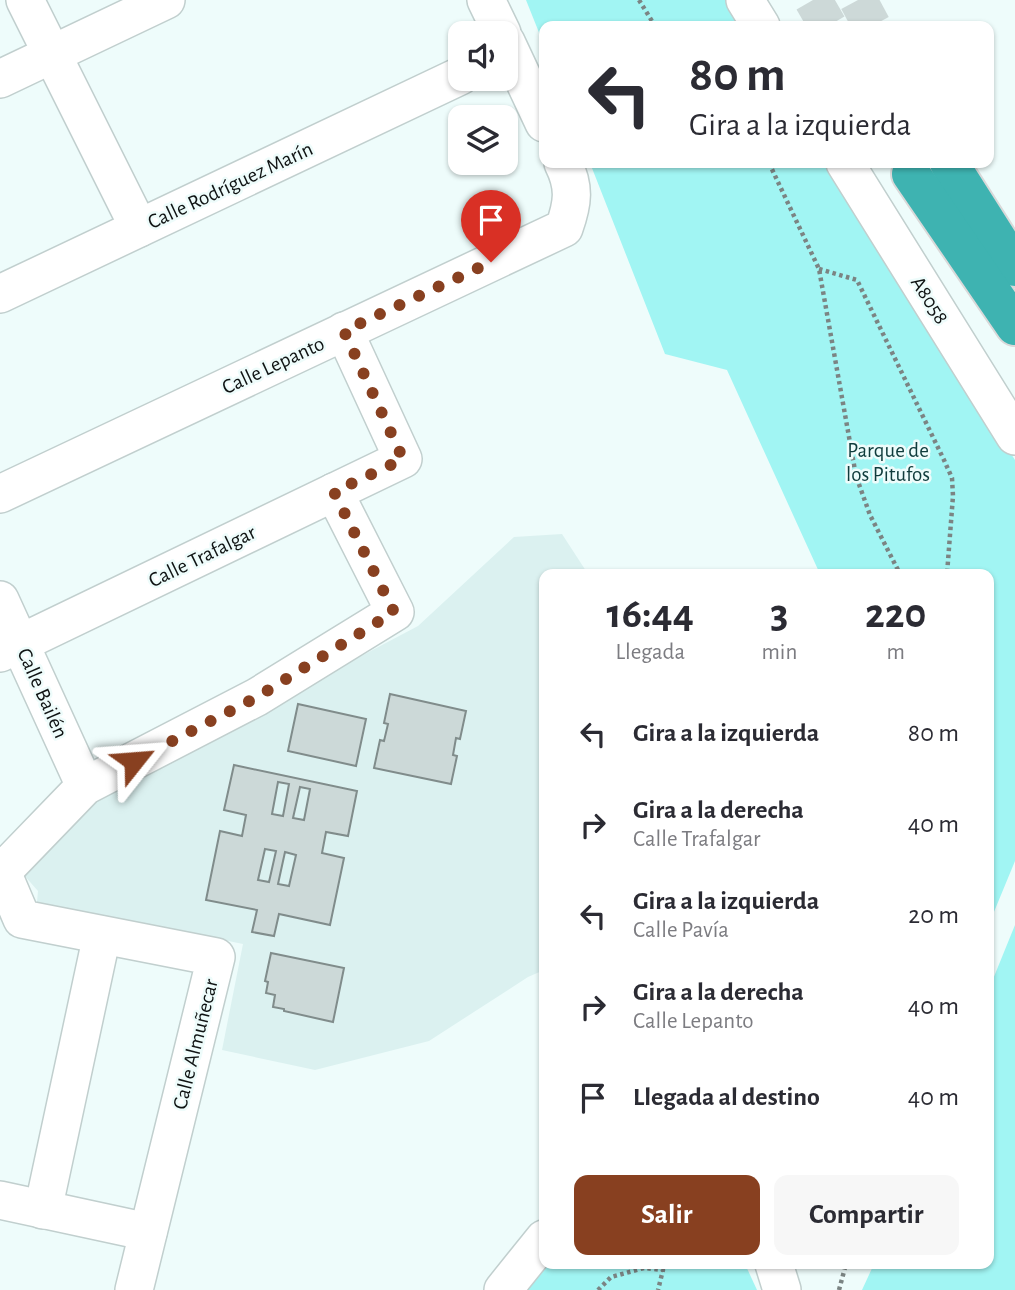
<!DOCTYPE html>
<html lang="es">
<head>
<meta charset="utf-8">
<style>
  :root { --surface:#fff; --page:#f7f7f7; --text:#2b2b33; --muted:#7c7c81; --accent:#884020 }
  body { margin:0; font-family:"Alegreya Sans",sans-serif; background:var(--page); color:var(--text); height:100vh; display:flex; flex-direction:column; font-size:26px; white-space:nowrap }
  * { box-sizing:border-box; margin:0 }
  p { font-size:23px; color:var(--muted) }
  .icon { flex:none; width:38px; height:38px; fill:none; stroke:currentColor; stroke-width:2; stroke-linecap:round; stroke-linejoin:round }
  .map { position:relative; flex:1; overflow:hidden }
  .side { position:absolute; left:539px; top:569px; width:455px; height:700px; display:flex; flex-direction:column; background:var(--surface); border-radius:14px; box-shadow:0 2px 5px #0004 }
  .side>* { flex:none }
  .top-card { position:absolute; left:539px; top:21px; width:455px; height:147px; border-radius:14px; box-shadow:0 2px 5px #0004; background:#fff; color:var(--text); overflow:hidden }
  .tools { position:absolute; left:448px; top:21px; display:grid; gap:14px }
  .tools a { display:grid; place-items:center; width:70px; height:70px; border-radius:14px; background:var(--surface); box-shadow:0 2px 5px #0004; font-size:35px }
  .pin { position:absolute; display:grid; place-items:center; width:60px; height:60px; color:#fff; margin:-72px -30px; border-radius:50% 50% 50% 0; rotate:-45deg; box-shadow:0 0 7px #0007 }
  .pin .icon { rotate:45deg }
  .me { position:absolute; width:77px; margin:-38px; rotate:62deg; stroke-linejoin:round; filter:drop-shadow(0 0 5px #0008) }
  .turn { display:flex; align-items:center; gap:24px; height:147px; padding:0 35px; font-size:32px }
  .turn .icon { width:91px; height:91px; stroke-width:2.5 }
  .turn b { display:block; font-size:49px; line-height:60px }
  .eta { display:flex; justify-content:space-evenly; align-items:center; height:119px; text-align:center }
  .eta b { font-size:42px; font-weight:700; line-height:49px }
  .action { display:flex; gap:14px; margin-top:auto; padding:14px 35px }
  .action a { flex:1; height:80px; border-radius:14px; background:var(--accent); color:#fff; font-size:28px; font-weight:700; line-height:80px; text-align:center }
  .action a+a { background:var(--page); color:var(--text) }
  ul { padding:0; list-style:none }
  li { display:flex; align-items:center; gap:21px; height:91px; padding:0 35px }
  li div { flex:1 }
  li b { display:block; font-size:26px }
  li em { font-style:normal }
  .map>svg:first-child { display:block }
</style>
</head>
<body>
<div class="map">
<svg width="1015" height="1290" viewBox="0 0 1015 1290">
  <rect width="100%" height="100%" fill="#eefcfb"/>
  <polygon fill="#dbf1f0" points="562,534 588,574 544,574 544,970 528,977 429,1041 315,1070 222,1050 243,944 37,902 38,891 23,874 102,793 418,626 514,537"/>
  <g fill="#a1f5f3">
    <polygon points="526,0 730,0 746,26 544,26 544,45"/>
    <polygon points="590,163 830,163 962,378 1015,460 1015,861 989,924 989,574 820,574 727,370 665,354"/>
    <polygon points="1015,925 1015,1290 862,1290 874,1264 989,1264 989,989"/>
    <polygon points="546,1264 745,1264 757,1290 524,1290"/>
  </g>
  <g fill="#ccd9d8" stroke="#808c8b" stroke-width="2" fill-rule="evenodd">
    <polygon points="390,694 466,711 460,739 456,738 453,755 457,756 451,784 374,768 380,740 384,741 388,724 384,723"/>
    <polygon points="298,704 366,719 356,766 288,751"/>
    <path d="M234,765l123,26 -9,45 -22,-4 -4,21 22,5 -14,67 -51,-11 -5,22 -22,-4 5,-22 -51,-10 14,-69 22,5 4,-21 -22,-5zM278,782l11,2 -6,32 -11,-2zM300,787l10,2 -6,31 -11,-2zM265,849l11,2 -7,31 -11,-2zM285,852l11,3 -7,31 -11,-2z"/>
    <polygon points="271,953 344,968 333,1022 284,1011 284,1009 273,1007 275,995 266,993 268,982 265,981"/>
  </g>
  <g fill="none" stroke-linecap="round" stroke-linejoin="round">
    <g stroke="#cdd9d8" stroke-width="38" stroke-dasharray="38 19" stroke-linecap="butt">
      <polyline points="813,0 828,26"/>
      <polyline points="858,0 872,26"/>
    </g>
    <g stroke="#c1cfce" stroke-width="40">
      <g id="minor">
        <polyline points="25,0 139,228"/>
        <polyline points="486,0 502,33"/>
        <polyline points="745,0 761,26"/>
        <polyline points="506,42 544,123"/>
        <polyline points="0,79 166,0"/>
        <polyline points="845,163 1015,436"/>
        <polyline points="0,294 460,76"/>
        <path d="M0,494l564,-266c9,-25 11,-41 -1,-65"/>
        <polyline points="0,600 85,786"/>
        <polyline points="0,653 403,459 344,331"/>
        <polyline points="2,872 22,919 216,957 134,1290"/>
        <polyline points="0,874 85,786 257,697 395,612 334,492"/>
        <polyline points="0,1200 148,1232"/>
        <polyline points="43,1210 102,935"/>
        <polyline points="774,1264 782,1290"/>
        <polyline points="503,1290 544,1239"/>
      </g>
    </g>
    <g stroke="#d9d9d9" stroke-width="42">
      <g id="highway">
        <polyline points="949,163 1015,267"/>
        <polyline points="911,174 1015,326"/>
      </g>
    </g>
    <g stroke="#7b8483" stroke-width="4.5" stroke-dasharray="3.5 3.5" stroke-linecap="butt">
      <polyline points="639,0 655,26"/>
      <polyline points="769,163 819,269 856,476 870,515 900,574"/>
      <polyline points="819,269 857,280 944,460 952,478 953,496 947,574"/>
      <polyline points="598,1290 611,1277 644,1268 663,1270 658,1290"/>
      <polyline points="839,1290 846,1264"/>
    </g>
    <use href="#minor" stroke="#fff" stroke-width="37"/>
    <use href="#highway" stroke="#3eb3b1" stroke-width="38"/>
  </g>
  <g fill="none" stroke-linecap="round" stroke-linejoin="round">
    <polyline stroke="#884020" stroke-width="12" stroke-dasharray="0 21.6" points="134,761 257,697 394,612 334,492 403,459 344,331 491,262"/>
  </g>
  <g text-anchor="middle" stroke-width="5" stroke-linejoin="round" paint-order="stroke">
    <g font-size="21" fill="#0f1313" stroke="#eefcfb">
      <text transform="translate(230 185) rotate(-25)" y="7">Calle Rodríguez Marín</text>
      <text transform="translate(930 300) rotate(58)" y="7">A8058</text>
      <text transform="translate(273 365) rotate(-25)" y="7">Calle Lepanto</text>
      <text transform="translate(202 556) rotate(-26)" y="7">Calle Trafalgar</text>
      <text transform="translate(43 693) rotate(66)" y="7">Calle Bailén</text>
      <text transform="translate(195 1044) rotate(-76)" y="7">Calle Almuñecar</text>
    </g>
    <g font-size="21" fill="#0f3c3c" stroke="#eefcfb">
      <text x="888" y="457">Parque de<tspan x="888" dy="24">los Pitufos</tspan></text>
    </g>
  </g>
</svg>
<div class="tools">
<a><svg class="icon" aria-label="sound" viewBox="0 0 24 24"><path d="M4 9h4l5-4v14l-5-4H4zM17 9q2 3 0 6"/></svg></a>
<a><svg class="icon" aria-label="layers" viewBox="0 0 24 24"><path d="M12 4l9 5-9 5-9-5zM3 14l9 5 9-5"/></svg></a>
</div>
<div class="pin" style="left:491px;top:262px;background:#d93025"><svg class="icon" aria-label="arrive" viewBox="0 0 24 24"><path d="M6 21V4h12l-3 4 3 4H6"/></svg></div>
<svg class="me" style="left:134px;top:761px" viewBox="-20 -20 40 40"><path d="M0-17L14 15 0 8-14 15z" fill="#884020" stroke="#fff" stroke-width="4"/></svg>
<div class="top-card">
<div class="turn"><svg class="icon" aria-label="left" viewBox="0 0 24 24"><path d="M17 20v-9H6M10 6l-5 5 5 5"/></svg><div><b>80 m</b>Gira a la izquierda</div></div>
</div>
<section class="side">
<div class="eta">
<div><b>16:44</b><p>Llegada</p></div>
<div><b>3</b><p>min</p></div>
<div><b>220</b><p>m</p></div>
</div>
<ul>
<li><svg class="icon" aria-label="left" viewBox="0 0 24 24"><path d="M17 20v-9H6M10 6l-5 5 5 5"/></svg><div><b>Gira a la izquierda</b></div><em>80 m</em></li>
<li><svg class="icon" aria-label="right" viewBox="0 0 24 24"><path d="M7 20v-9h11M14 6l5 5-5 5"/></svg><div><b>Gira a la derecha</b><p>Calle Trafalgar</p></div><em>40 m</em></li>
<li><svg class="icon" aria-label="left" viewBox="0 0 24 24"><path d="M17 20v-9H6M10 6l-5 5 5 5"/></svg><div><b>Gira a la izquierda</b><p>Calle Pavía</p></div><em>20 m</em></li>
<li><svg class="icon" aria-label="right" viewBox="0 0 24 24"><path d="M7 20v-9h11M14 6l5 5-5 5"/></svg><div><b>Gira a la derecha</b><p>Calle Lepanto</p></div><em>40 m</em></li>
<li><svg class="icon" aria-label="arrive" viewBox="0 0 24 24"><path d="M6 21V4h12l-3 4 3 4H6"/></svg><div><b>Llegada al destino</b></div><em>40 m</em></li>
</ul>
<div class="action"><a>Salir</a><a>Compartir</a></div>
</section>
</div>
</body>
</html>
